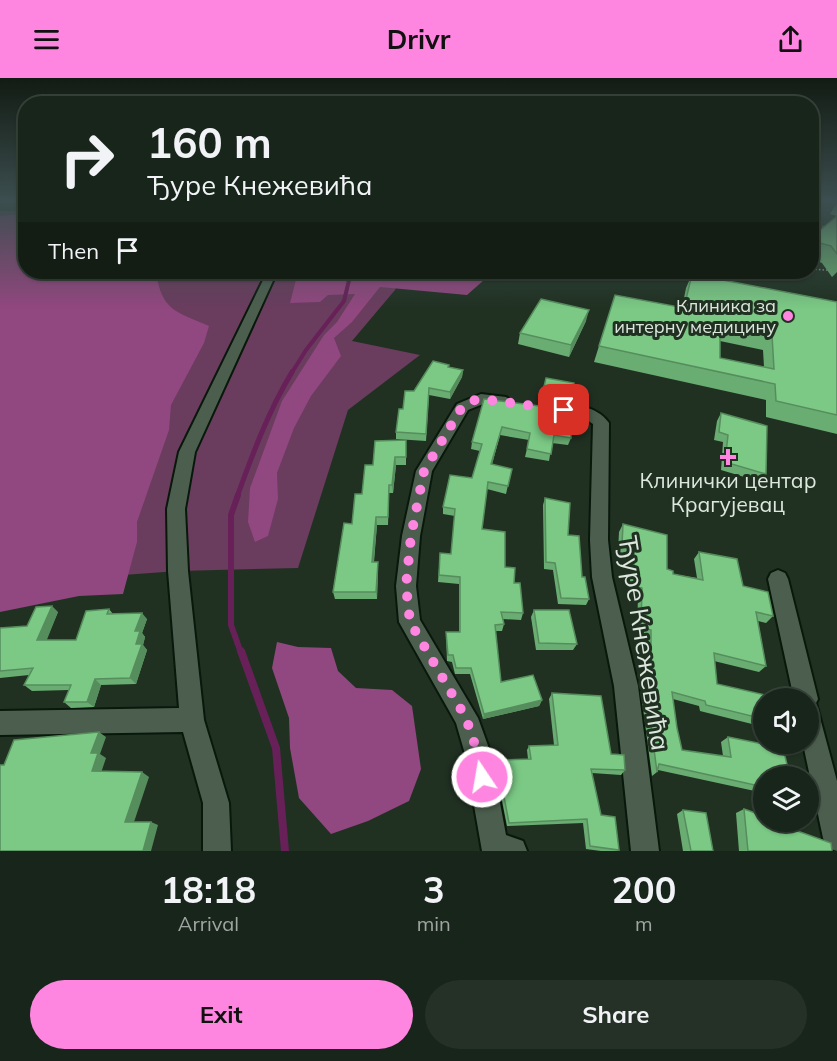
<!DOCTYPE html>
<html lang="en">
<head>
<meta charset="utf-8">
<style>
  :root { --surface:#18251a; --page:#253127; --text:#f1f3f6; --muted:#9fa5a2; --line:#364239; --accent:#fe86e0 }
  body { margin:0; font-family:Mulish,sans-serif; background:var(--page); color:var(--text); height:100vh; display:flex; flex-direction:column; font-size:22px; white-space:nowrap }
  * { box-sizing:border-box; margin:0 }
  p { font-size:20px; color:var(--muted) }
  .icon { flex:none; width:33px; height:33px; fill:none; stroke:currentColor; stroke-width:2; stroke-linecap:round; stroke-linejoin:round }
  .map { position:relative; height:773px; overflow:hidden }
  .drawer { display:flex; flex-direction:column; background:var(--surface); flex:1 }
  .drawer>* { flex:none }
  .hud { position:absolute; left:18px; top:18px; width:801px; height:183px; border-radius:24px; box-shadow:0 2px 4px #0004,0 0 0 2px var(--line); background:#18251a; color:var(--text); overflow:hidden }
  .controls { position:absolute; left:753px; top:610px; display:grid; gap:12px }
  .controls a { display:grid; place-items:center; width:66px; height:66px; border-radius:50%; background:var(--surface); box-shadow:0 2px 4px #0004,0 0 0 2px var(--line); font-size:30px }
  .pin { position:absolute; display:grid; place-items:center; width:51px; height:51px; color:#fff; margin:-26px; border-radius:12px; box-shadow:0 3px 9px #0006 }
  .me { position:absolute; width:66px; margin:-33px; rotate:348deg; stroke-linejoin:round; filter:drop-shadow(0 0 4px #0008) }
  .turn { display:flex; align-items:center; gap:21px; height:126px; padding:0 30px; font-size:27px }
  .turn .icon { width:78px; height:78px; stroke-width:2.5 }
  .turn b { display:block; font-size:42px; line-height:51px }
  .then { display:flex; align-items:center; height:57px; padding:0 30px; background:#0003; gap:12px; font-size:22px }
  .eta { display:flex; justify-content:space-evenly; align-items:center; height:102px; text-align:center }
  .eta b { font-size:36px; font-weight:700; line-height:42px }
  .button { display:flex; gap:12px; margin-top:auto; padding:12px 30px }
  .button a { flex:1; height:69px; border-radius:36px; background:var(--accent); color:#111; font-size:24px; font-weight:700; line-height:69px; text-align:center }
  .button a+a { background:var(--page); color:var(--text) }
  header { display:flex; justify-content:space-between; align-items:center; height:78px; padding:0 30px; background:var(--accent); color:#111; font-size:27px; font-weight:700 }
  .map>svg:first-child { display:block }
</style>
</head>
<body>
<header><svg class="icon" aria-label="menu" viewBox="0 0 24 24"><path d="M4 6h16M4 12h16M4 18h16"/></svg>Drivr<svg class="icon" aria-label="share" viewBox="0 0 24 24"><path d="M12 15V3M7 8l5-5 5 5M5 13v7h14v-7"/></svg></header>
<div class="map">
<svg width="837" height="773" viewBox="0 0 837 773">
  <rect width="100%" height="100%" fill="#203122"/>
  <polygon fill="#6a3c5e" points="0,133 25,133 26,194 402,194 395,212 352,263 420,277 348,332 298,490 178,493 0,506"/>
  <g fill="#91477f">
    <path d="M10,137h15l1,57h130c6,39 19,39 53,54l-5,17 -33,62 -2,25 -32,92v20l-14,52 -44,2 -79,16v-396z"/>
    <polygon points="298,194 485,194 484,202 467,217 380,209 352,244 334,260 341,278 311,318 294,350 277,395 278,421 268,458 255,464 248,444 250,410 282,323 324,257 337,244 355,216 328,217 320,224 290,225"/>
    <polygon points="277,564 298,569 331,570 338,593 356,610 392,612 412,628 421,691 409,723 368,743 331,756 299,720 290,670 289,640 272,590"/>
  </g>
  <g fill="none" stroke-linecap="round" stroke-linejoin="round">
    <polyline stroke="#672058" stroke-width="3" points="350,199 351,194"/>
    <polyline stroke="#672058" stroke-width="4" points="291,296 306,272 344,223 350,198"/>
    <path stroke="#672058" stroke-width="5" d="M237,419c16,-44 31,-85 55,-125"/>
    <polyline stroke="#672058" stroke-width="6" points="238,417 231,437 231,547 241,575"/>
    <polyline stroke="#672058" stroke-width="8" points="241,573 276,670 285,773"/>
    <g stroke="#08180b" stroke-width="4">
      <g id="minor">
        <polygon points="267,194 277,194 195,374 185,431 188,493 204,642 229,725 231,773 203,773 203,725 183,654 0,657 0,633 179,630 168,493 167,431 179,374"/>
        <polygon points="481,316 506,319 513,324 506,329 483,326 468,332 432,393 420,458 416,508 420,542 478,640 491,676 506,757 523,763 527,773 482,773 465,676 456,645 399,544 396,508 402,458 416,393 457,326"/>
        <path d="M550,325c21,2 46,1 59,20l-1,117 4,37 26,109 21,165h-28l-17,-165 -22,-109 -2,-37 3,-116 -12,-8 -36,-5 -2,-3 2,-3z"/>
        <polygon points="778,492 785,495 788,501 818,621 816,625 837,703 837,773 827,770 823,760 803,666 808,666 808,621 794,621 768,501 771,495"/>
      </g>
    </g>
    <g stroke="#869487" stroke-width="1.5" stroke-dasharray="1.5 2" stroke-linecap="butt">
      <polyline points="812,151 826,148"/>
      <polyline points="812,191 837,193"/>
    </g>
    <use href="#minor" fill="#4c5f4e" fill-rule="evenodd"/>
  </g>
  <g fill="#6aad72" fill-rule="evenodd">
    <polygon points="837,124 837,138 830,136"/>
    <polygon points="837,138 837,194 832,199 822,185 812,181 812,159"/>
    <path d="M692,196l145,28v132l-71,-17v-17l-172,-38 5,-16 83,-38 4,-20zM720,263l43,9 1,17 -44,-9z"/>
    <polygon points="586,243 569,279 518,266 520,255"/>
    <polygon points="449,289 463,292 462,299 450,321 429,317 426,363 396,361 396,354 403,331 414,313"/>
    <polygon points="546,300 572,318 570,325 541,321"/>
    <polygon points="484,321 571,360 568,367 552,365 549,383 525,379 529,362 500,357 492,386 510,398 506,416 487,411 482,451 514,505 523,535 521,542 503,541 504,546 502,553 495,553 501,604 542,622 539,628 483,641 470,596 455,596 452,584 447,583 446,554 459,554 459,506 438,504 440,475 451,476 455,438 443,436 443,429 472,400 480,373 471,371 472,364"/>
    <polygon points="721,335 766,396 761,404 721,392 723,364 714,362 717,343"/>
    <polygon points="406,362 406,387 396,387 393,415 389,415 388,447 377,447 374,484 378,491 377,521 335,521 333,514 352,446 362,416 373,387"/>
    <polygon points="545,420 568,457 589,521 586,527 558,526 553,492 544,491 543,427"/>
    <polygon points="623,446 667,491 673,496 697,500 694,481 699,474 743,508 773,538 766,545 758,543 766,588 759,594 714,583 717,606 764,621 764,649 700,633 699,628 673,621 677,650 682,672 723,678 721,664 728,659 764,699 764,715 658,692 657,694 652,698 642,622 647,617 646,558 637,556 638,517 630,515 630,477 618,474 619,454"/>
    <polygon points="109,531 113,536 147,541 142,555 145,559 143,567 147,572 136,606 101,607 94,629 71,630 64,624 69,612 32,613 24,607 29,597 0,600 0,550 27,548 58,534 46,562 76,562"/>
    <polygon points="534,532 577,566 573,572 536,572 531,539"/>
    <polygon points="552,615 625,692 621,697 592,695 601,737 619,772 617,773 601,773 586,771 583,745 507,748 495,687 497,682 528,681 527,672 529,668 554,667 549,621"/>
    <polygon points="744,731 789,750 832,773 739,773 736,735"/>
    <polygon points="683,732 713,773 683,773 677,736"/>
  </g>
  <g fill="#568d5d">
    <polygon points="589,232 586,243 569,279 571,267"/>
    <polygon points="463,292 462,299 450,321 450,314"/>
    <polygon points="502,349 500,357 490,394 491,386"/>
    <polygon points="395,379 396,387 393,415 392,407"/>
    <polygon points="376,439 377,447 373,491 372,484"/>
    <polygon points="378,484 378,491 377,521 376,514"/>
    <polygon points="52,528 58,534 44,569 37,562"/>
    <polygon points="142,535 147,541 142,555 145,559 143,567 147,572 136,606 130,600 136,566 135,553"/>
    <polygon points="95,601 101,607 94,629 87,624"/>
    <polygon points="542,622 539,628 483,641 484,636"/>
    <polygon points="99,654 106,659 100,676 106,680 100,698 92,693 91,675"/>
    <polygon points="142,694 149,699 133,747 125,744"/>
    <polygon points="151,744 158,747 151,773 143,773"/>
  </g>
  <g fill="#7bc985" stroke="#568d5d" stroke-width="1.5" fill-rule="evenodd">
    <polygon points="837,138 837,176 831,168 812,163 812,159"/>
    <path d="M692,196l145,28v113l-61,-14 -1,-17 -176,-38 16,-51 69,13zM720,246l52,11 2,34 -54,-11z"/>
    <polygon points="541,221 589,232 571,267 520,255"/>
    <polygon points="433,283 449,287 448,289 463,292 450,314 429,310 426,356 396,354 399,331 403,331 405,313 414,313"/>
    <polygon points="546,300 574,305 572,318 543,313"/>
    <polygon points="484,321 571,332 571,360 554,357 551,376 527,371 530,355 502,349 491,386 512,391 508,408 488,404 482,451 505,454 505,489 515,490 514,505 520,505 523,535 501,534 504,546 495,547 501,604 533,597 542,622 484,636 471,590 456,590 453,577 448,577 446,554 460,554 460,499 439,497 440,475 451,476 455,431 443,429 450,397 472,400 482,366 472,364"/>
    <polygon points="721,335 767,348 766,396 725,384 728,357 719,354"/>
    <polygon points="406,362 406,379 395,379 392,407 389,407 388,439 376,439 372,484 378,484 376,514 333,514 344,445 352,446 355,416 362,416 365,387 373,387 375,363"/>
    <polygon points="545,420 570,425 568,457 579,458 582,499 585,499 589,521 561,520 555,485 546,484"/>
    <polygon points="623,446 667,457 667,491 673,493 673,496 703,502 699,474 737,481 743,508 768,514 773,538 756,534 766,588 714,575 717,606 783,621 764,621 764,641 706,627 705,623 672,614 677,650 682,672 731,679 728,659 783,670 790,699 764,699 764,709 659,686 657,694 647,617 651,617 651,552 641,549 642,510 634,508 634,470 622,467"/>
    <polygon points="52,528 37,562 76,562 86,533 109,531 107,536 142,535 135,553 140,553 136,566 142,566 130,600 95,601 87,624 64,624 71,607 24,607 33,590 0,593 0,550 27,548 36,529"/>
    <polygon points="534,532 569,532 577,566 539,565"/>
    <polygon points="552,615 601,618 611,676 624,677 625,692 591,691 601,737 615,739 619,772 590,768 587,741 509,745 497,682 531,681 529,668 558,667"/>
    <polygon points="99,654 91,675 98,675 92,693 142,694 125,744 151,744 143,773 0,773 0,687 4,687 14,662"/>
    <polygon points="744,731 764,738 764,744 781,744 789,746 789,750 831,765 832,773 748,773"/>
    <polygon points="683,732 706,735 713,773 691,773"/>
  </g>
  <linearGradient id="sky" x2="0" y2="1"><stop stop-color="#121b13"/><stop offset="0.53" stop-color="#3c4e4f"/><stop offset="1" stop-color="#3c4e4f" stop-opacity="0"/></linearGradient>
  <rect width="837" height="231" fill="url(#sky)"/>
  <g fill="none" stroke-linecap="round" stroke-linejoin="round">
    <polyline stroke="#fe86e0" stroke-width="10" stroke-dasharray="0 18" points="482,699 478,676 466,640 410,544 406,508 411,458 424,393 462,329 471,323 481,321 564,332"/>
  </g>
  <g fill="#fe86e0" stroke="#203122" stroke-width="2">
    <circle cx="788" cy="238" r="6"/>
    <path d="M725 370h6v6h6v6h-6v6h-6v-6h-6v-6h6z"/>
  </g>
  <g text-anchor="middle" stroke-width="6" stroke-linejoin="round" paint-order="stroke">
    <g font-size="18" fill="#dce7dd" stroke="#203122" text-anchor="end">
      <text x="776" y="234">Клиника за<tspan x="776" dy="21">интерну медицину</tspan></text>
    </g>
    <g font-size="21" fill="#dce7dd" stroke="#203122">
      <text x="728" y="410">Клинички центар<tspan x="728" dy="24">Крагујевац</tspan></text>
    </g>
    <g font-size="26" fill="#dce7dd" stroke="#203122">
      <text transform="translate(644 565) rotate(81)" y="9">Ђуре Кнежевића</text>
    </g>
  </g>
</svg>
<div class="controls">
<a><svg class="icon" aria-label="sound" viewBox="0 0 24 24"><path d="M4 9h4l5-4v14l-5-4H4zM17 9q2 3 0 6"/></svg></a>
<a><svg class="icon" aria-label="layers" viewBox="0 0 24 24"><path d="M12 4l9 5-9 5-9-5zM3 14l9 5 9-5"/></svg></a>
</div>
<div class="pin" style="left:564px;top:332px;background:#d93025"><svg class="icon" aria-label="arrive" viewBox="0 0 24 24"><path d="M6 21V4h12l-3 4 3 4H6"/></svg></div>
<svg class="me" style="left:482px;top:699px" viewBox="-20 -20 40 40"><circle r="17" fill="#fe86e0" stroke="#fff" stroke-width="3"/><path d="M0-11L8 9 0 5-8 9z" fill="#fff"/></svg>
<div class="hud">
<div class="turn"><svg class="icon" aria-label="right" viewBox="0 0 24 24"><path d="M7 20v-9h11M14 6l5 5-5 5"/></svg><div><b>160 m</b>Ђуре Кнежевића</div></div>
<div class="then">Then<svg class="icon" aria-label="arrive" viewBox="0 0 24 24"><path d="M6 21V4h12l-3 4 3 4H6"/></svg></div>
</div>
</div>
<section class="drawer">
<div class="eta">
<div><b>18:18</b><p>Arrival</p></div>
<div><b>3</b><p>min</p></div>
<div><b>200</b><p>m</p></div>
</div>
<div class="button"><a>Exit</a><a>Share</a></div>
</section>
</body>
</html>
